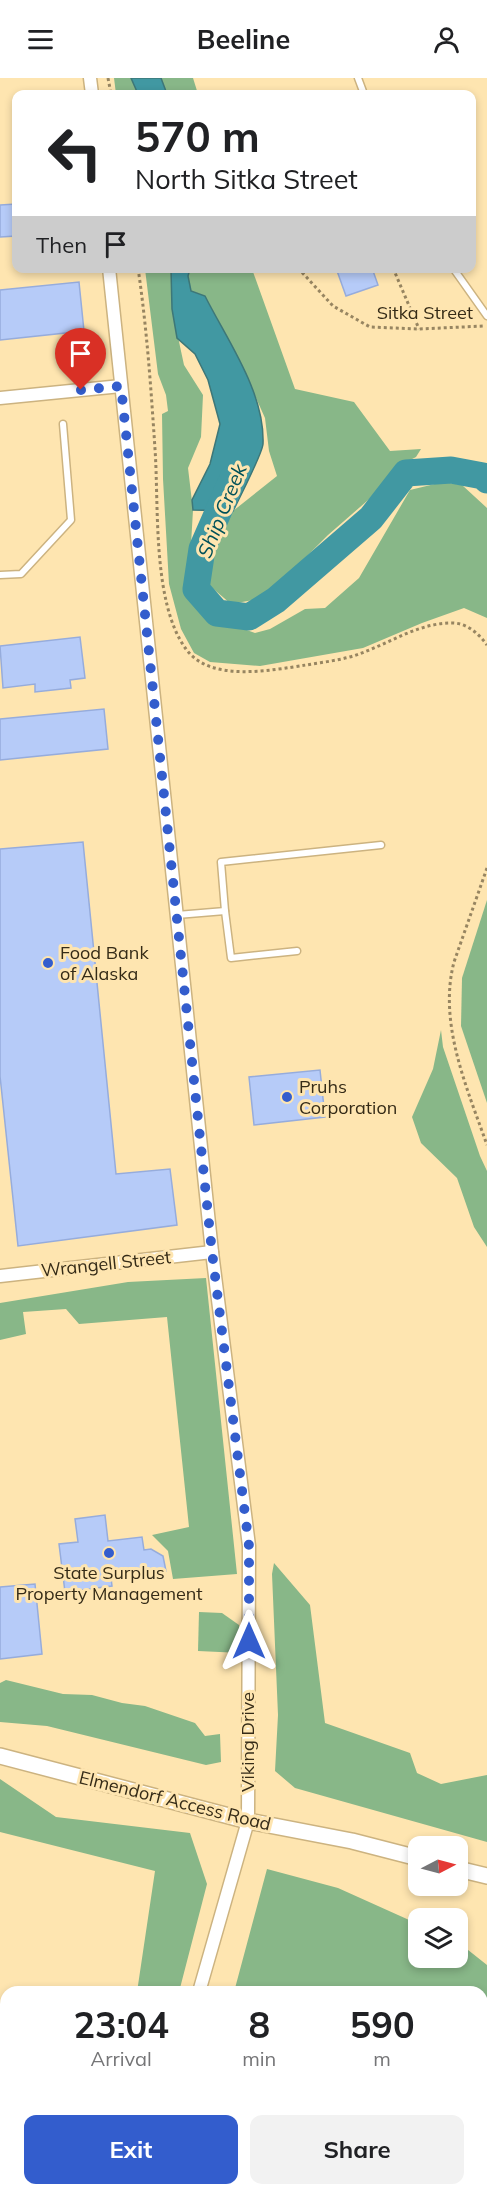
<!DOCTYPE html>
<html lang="en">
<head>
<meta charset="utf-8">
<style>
  :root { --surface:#fff; --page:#f2f2f2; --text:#202124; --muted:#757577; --accent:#335dcd }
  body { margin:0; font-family:Mulish,sans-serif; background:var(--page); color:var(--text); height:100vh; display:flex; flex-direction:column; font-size:22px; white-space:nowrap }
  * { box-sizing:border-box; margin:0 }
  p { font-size:20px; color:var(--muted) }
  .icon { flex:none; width:33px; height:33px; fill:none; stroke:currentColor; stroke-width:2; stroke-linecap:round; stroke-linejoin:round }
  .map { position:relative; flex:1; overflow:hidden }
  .drawer { position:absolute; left:0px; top:1908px; width:488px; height:210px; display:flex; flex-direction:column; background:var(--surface); border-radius:18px 18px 0 0; box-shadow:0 3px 9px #0003 }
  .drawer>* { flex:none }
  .guide { position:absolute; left:12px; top:12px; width:464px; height:183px; border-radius:12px; box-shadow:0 3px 9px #0003; background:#fff; color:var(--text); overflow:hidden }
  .needle { width:39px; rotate:84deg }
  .buttons { position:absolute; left:408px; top:1758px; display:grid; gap:12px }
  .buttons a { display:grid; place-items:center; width:60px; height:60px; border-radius:12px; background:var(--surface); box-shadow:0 3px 9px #0003; font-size:30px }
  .pin { position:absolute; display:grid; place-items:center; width:51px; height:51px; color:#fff; margin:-62px -26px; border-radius:50% 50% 50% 0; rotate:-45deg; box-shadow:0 0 6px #0007 }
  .pin .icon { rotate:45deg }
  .me { position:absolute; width:66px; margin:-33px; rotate:0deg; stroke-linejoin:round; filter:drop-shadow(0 0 4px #0008) }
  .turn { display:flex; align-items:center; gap:21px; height:126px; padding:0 24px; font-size:27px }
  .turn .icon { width:78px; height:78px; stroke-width:2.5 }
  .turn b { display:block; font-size:42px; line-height:51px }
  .then { display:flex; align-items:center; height:57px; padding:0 24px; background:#0003; gap:12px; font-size:22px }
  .eta { display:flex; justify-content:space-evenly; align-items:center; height:102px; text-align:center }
  .eta b { font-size:36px; font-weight:700; line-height:42px }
  .cta { display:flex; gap:12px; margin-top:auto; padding:12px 24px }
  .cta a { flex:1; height:69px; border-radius:12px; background:var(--accent); color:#fff; font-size:24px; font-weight:700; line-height:69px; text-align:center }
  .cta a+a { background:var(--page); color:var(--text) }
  header { display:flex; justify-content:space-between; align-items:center; height:78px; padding:0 24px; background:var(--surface); font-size:27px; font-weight:700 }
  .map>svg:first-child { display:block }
</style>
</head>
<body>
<header><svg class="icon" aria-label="menu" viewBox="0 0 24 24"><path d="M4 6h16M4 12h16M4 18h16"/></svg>Beeline<svg class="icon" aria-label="person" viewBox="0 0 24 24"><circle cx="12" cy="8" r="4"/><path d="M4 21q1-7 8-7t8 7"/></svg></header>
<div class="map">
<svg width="487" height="2118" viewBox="0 0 487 2118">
  <rect width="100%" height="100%" fill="#fee5b0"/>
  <g fill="#88b788">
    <polygon points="114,0 131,0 138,16 116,16"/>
    <polygon points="161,0 193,0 198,16 167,16"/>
    <polygon points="145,191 171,191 172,231 184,287 203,317 201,359 188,390 193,432 189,501 197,524 213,540 255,555 270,551 305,531 325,530 359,500 410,412 443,404 462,407 487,430 487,540 464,530 422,545 363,570 260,588 210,584 194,575 181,551 169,506 163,401 162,336 168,333 166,317 158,296"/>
    <polygon points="190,191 252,191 295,311 354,324 390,373 421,371 416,379 393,391 383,409 328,457 265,520 231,526 210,508 205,489 233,433 277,398 269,373 265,340 239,282 205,218 191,213 188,198"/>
    <polygon points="487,822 487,1025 461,948 462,900"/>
    <polygon points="441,952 443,969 480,1078 487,1093 487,1169 474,1149 457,1100 421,1065 412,1039 433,991"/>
    <polygon points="206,1200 237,1496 173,1501 168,1473 152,1457 189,1449 167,1239 79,1246 66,1231 23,1234 26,1256 0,1262 0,1225 128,1204"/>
    <polygon points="274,1485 310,1527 325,1645 410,1675 417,1695 441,1706 487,1697 487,1764 295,1710 275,1693 278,1637 272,1496"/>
    <polygon points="199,1534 222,1535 239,1547 241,1575 198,1573"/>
    <polygon points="6,1602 63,1616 92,1617 122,1625 145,1628 195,1645 205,1658 220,1656 221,1684 206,1687 47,1648 0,1644 0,1605"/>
    <polygon points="0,1701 56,1739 190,1755 207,1806 179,1914 137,1914 155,1793 0,1754"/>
    <polygon points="267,1791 338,1810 418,1846 418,1880 458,1880 458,1864 487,1887 487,2068 482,2066 482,1914 234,1914"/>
    <polygon points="6,2084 6,2112 86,2112 82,2118 0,2118 0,2089"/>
    <polygon points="118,2112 186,2112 178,2118 115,2118"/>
  </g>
  <g fill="#4198a2" stroke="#3d7778" stroke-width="1.5">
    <polygon points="131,0 161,0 167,16 138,16"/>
    <path d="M171,191h19l-2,7 3,15 14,5c22,44 60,96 58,148 -1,10 -24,55 -30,67l-40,-1 -1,-10 18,-36 10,-40 -12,-44 -13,-26 -18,-16 -5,-29z"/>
  </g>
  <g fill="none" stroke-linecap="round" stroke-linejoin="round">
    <polyline stroke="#4198a2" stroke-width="27" points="233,400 202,471 196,511 217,535 249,539 276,522 371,440 406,395 451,392 483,398 487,402"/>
  </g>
  <g fill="#b6cbf8" stroke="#96acdc" stroke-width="1.5">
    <polygon points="16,126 16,158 0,159 0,127"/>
    <polygon points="336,190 372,190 378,207 346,218"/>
    <polygon points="79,204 84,253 0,262 0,212"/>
    <polygon points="80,559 85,600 70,602 71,610 35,614 35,606 3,610 0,568"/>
    <polygon points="104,631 108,671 0,682 0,641"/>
    <polygon points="83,764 116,1096 170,1091 177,1147 18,1168 0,998 0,771"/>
    <polygon points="320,992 325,1039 254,1047 249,999"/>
    <polygon points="105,1437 108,1463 142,1459 144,1472 151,1471 163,1478 166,1493 111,1500 112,1508 65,1514 59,1466 78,1464 75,1441"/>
    <polygon points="35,1506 42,1576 0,1581 0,1509"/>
  </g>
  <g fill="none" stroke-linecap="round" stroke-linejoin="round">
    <g stroke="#ccb380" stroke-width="9">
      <g id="service">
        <polyline points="358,0 364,16"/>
        <polyline points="453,190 487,238"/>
        <polyline points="0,497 21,496 71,442 63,346"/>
        <polyline points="225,833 231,880 297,873"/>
        <polyline points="177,837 225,833 221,784 381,767"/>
      </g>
    </g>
    <g stroke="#ccb380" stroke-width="15">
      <g id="minor">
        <polyline points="90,0 92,16"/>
        <polyline points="109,190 212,1174 249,1468 248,1743 199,1914"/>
        <polyline points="0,320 121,308"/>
        <polyline points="0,1198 212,1174"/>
      </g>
    </g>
    <g stroke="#ccb380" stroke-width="18">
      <g id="tertiary">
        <polyline points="0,1678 248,1743 352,1763 418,1780"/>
        <polyline points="458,1791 487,1798"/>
      </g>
    </g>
    <g stroke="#978561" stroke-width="3" stroke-dasharray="3 3" stroke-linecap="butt">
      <polyline points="108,0 111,16"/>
      <path d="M138,190c9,61 13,121 17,181 4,57 -3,154 31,200 24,34 86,21 120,16 18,-3 37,-5 53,-11 31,-11 61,-32 95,-31 14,1 25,11 33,22"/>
      <polyline points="298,190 333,228 370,249 419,251 484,248"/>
      <polyline points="393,190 419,251"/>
      <path d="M487,790l-33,94c-16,61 13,126 33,183"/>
      <polyline points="108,2118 112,2112"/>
    </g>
    <use href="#service" stroke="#fff" stroke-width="6"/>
    <use href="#minor" stroke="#fff" stroke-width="12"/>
    <use href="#tertiary" stroke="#fff" stroke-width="15"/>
  </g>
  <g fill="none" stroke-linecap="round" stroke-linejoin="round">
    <polyline stroke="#335dcd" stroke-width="10" stroke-dasharray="0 18" points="81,312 121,308 212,1174 249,1468 249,1563"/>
  </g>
  <g fill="#335dcd" stroke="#fee5b0" stroke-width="2">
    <circle cx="48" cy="885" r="6"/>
    <circle cx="287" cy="1019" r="6"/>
    <circle cx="109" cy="1475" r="6"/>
  </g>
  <g text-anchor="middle" stroke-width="6" stroke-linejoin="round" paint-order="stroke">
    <g font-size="18" fill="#352b17" stroke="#fee5b0">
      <text x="425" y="241">Sitka Street</text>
      <text transform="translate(106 1186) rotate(-6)" y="6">Wrangell Street</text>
      <text transform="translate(248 1664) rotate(-90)" y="6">Viking Drive</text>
      <text transform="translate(175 1723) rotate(14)" y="6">Elmendorf Access Road</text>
    </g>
    <g font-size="18" fill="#352b17" stroke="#fee5b0" text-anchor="start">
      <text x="60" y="881">Food Bank<tspan x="60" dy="21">of Alaska</tspan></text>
      <text x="299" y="1015">Pruhs<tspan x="299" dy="21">Corporation</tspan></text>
      <text x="109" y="1501" text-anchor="middle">State Surplus<tspan x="109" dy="21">Property Management</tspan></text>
    </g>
    <g font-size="20" font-style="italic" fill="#005159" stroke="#fee5b0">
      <text transform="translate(222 433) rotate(-68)" y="7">Ship Creek</text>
    </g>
  </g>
</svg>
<div class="buttons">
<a><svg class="needle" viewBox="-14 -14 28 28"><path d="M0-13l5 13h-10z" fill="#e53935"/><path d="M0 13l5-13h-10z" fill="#757577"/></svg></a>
<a><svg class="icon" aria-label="layers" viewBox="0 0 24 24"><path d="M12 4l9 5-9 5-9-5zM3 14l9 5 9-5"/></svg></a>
</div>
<div class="pin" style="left:81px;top:312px;background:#d93025"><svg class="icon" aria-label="arrive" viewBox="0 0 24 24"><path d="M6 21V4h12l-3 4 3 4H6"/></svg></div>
<svg class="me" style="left:249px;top:1563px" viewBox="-20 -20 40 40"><path d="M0-17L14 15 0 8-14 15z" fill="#335dcd" stroke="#fff" stroke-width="4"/></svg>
<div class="guide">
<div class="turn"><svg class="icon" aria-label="left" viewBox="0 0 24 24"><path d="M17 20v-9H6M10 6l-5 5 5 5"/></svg><div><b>570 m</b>North Sitka Street</div></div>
<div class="then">Then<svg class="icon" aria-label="arrive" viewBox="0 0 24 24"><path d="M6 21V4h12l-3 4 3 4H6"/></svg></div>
</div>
<section class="drawer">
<div class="eta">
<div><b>23:04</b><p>Arrival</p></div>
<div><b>8</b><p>min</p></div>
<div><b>590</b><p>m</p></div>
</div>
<div class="cta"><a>Exit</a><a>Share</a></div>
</section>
</div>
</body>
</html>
